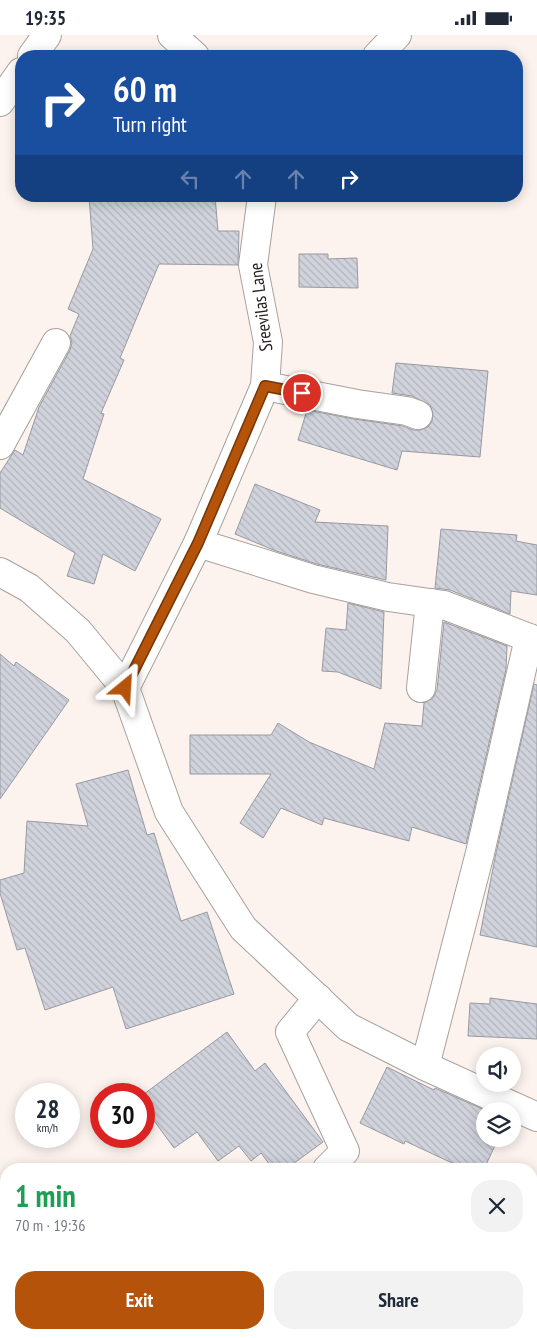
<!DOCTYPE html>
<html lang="en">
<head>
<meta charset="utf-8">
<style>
  :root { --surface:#fff; --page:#f2f2f3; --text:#1f2937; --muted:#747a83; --accent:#b45309 }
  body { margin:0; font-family:"PT Sans Narrow",sans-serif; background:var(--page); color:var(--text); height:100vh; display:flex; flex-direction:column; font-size:19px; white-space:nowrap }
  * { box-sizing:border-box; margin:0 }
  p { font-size:16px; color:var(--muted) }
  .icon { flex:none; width:28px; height:28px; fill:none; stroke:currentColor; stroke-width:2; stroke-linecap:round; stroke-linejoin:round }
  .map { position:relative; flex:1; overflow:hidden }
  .drawer { position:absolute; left:0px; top:1128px; width:538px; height:176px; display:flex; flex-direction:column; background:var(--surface); border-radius:20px 20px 0 0; box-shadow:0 2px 12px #0003 }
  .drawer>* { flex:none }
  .banner { position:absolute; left:15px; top:15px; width:508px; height:152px; border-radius:20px; box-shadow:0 2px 12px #0003; background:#1a4fa0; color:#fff; overflow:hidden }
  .buttons { position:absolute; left:476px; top:1012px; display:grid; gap:10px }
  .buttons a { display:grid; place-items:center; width:45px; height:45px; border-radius:50%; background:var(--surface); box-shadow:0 2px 12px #0003; font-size:25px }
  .speed { position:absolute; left:15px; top:1048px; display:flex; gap:10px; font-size:25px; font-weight:700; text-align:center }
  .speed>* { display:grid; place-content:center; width:65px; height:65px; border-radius:50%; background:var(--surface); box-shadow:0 2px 12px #0003; line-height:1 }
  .speed small { font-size:12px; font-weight:400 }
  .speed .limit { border:8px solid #d22; background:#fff; color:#111 }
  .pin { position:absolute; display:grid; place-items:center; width:42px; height:42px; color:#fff; margin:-21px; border:2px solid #fff; border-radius:50%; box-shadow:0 1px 5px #0007 }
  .me { position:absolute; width:55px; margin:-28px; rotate:27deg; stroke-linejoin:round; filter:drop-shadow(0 0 4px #0008) }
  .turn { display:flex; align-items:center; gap:18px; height:105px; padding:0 15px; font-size:22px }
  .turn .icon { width:65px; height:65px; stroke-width:2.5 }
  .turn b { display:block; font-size:35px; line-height:42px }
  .lanes { display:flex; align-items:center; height:48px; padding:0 15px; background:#0003; justify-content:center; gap:25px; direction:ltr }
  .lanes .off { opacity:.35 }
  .round { display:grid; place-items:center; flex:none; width:52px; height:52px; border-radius:20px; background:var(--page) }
  .overview { display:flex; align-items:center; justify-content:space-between; height:85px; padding:0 15px }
  h1 { font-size:30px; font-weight:600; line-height:38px; color:#1e9e55 }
  .primary-button { display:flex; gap:10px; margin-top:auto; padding:10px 15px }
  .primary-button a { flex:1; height:58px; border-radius:20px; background:var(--accent); color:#fff; font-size:20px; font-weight:600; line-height:58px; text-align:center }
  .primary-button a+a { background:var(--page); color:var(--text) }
  .status { display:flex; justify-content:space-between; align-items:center; height:35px; padding:0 25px; background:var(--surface); direction:ltr }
  .status svg { height:14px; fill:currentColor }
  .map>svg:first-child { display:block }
</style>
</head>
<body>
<div class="status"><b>19:35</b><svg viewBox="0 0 49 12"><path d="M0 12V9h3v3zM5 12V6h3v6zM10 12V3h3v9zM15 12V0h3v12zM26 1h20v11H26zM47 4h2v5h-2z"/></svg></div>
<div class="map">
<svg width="537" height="1303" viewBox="0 0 537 1303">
  <defs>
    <pattern id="building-back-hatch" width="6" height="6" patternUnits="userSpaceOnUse" patternTransform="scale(1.25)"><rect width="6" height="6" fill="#d0d3db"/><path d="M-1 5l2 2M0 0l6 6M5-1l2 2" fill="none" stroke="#b2b5bc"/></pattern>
  </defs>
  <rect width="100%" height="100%" fill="#fcf3ee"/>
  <g fill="url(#building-back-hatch)" stroke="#979aa2">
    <polygon points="89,161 215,161 218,196 239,196 238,230 159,229 120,323 124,325 101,378 104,379 83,444 161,484 135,536 103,519 94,549 67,541 75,518 0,473 0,438 15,415 23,420 39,372 70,315 72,308 70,301 79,279 68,274 93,214"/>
    <polygon points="299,219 328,219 328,224 357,223 358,253 299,252"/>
    <polygon points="396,328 488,336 480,422 402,416 397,435 298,405 307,375 354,384 403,391 413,395 420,395 428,392 432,386 433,378 430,370 412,361 392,358"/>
    <polygon points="255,449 320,475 315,487 388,491 386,545 317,529 276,516 235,499"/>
    <polygon points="441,494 517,500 516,506 537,510 537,560 511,556 510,579 450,555 435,553"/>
    <polygon points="348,568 384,577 381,654 338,637 322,636 326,593 346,595"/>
    <polygon points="444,587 507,611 506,634 466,809 412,792 409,806 324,783 322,790 281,773 263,803 240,788 271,739 190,739 190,700 271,700 278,688 309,707 374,734 385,688 422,691 424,668 433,663 437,655"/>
    <polygon points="0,619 14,631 16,627 69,665 0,764"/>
    <polygon points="534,649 537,650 537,912 480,900 496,818"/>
    <polygon points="128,735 147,800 154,798 181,886 207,877 234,959 126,994 113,952 45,975 25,913 17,915 0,858 0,845 24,838 27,786 88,791 76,749"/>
    <polygon points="490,963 537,969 537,1004 468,1001 470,968 490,969"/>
    <polygon points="227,997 255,1036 265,1028 323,1107 286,1134 273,1134 261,1118 251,1126 239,1111 218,1126 197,1097 174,1113 144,1072 144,1059"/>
    <polygon points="387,1032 434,1055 435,1053 487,1076 485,1076 485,1104 498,1104 484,1134 465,1134 405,1106 404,1109 360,1088"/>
  </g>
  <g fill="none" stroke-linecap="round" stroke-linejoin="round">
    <g stroke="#a9a09c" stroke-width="30">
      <g id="minor">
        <polyline points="172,0 195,21"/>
        <polyline points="32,21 47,0"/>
        <polyline points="377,21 397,0"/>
        <polyline points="0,67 21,37"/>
        <polyline points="265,351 357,369 407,376 418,380"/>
        <polyline points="0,410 56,308"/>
        <polyline points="198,508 313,544 388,562 444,570 537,606"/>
        <polyline points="0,537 29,553 78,596 125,653 169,777 243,893 348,992 425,1031 537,1082"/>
        <polyline points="125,653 198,508 265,351 268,307 253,230 262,161"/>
        <polyline points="421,653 430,568"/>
        <polyline points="318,963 290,997 345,1116 327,1134"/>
        <polyline points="425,1031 480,818 529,603"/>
        <polyline points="0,1246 6,1245"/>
        <polyline points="69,1298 71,1303"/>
        <polyline points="530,1303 537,1297"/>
      </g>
    </g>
    <use href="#minor" stroke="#fff" stroke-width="28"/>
  </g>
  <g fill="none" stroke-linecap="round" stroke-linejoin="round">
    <g stroke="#753606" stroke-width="12">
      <polyline id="route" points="125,653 198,508 265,351 302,358"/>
    </g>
    <use href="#route" stroke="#b45309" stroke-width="9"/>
  </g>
  <g text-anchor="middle" stroke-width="4" stroke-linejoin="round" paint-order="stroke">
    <g font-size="18" fill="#252220" stroke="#fff">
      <text transform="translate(261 272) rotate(-97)" y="6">Sreevilas Lane</text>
    </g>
  </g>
</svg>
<div class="buttons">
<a><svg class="icon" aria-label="sound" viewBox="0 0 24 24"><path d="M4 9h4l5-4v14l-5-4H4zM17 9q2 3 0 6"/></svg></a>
<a><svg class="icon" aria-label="layers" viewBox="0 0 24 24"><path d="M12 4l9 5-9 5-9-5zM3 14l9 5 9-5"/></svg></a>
</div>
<div class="speed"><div>28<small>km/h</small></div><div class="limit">30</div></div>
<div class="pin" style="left:302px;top:358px;background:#d93025"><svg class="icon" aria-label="arrive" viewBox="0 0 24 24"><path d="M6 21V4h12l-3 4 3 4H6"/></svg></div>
<svg class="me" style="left:125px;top:653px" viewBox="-20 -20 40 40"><path d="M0-17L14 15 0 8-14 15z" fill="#b45309" stroke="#fff" stroke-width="4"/></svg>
<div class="banner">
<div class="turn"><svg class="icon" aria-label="right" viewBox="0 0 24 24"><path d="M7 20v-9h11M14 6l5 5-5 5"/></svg><div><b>60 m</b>Turn right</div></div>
<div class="lanes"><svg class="icon off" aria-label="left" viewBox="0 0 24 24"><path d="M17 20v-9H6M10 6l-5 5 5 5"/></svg><svg class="icon off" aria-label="ahead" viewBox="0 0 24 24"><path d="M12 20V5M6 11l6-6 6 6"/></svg><svg class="icon off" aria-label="ahead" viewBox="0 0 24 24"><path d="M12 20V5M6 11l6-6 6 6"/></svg><svg class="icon" aria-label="right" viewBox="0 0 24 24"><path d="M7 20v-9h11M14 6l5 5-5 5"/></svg></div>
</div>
<section class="drawer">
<div class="overview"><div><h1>1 min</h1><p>70 m · 19:36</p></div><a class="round"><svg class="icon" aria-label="close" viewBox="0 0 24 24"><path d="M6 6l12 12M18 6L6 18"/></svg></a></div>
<div class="primary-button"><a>Exit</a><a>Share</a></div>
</section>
</div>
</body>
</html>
